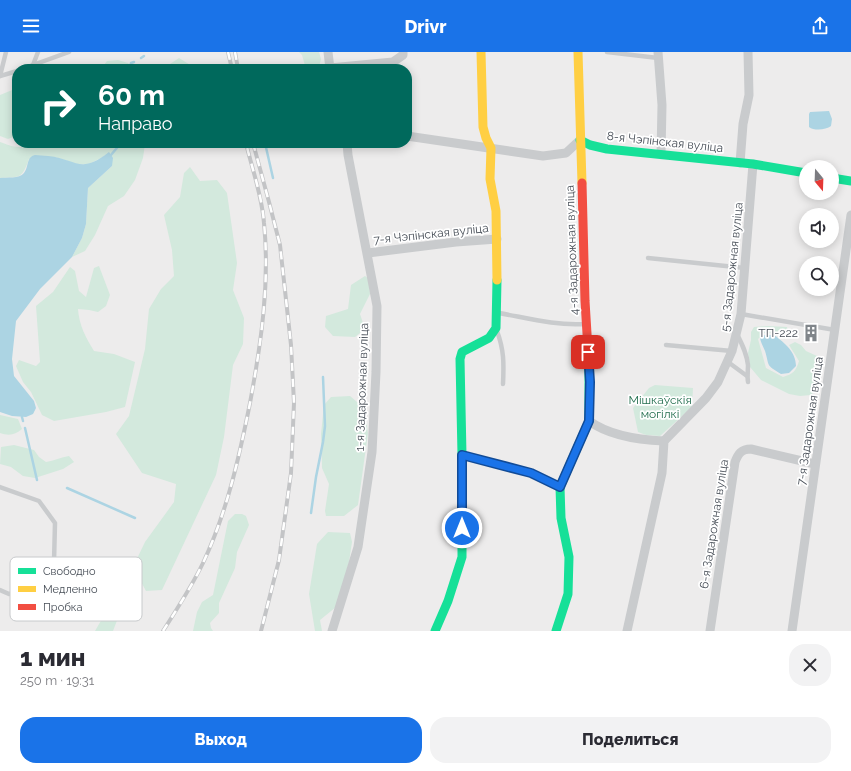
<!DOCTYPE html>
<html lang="ru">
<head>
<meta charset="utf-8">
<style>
  :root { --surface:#fff; --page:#f2f2f3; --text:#2b2b33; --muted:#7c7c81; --accent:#1a73e8 }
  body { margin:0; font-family:Raleway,sans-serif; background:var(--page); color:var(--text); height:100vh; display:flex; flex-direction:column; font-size:15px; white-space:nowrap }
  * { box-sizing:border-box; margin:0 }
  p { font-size:13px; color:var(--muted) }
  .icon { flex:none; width:22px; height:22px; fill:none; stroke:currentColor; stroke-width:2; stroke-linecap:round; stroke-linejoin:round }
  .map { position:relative; height:579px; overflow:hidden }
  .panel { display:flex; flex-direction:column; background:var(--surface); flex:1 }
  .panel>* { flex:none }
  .top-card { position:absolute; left:12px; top:12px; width:400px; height:84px; border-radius:16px; box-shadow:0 2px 10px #0003; background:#00695c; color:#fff; overflow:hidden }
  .needle { width:26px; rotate:161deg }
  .buttons { position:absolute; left:799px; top:108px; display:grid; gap:8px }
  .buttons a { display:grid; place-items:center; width:40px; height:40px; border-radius:50%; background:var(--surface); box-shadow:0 2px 10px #0003; font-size:20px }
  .pin { position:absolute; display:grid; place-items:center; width:34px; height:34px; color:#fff; margin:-17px; border-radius:8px; box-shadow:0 2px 6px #0006 }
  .me { position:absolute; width:44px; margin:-22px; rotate:0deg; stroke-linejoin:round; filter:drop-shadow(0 0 3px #0008) }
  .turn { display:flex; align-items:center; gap:14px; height:84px; padding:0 20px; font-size:18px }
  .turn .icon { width:52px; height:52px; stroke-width:2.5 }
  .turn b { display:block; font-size:28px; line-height:34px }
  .round { display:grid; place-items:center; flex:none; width:42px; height:42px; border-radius:16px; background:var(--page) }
  .summary { display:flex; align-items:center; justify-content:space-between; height:68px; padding:0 20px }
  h1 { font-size:24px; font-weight:800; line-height:30px }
  .action { display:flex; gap:8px; margin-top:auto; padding:8px 20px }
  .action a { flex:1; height:46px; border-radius:16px; background:var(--accent); color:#fff; font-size:16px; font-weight:800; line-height:46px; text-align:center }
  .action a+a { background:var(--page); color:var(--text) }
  header { display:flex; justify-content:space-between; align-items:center; height:52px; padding:0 20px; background:var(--accent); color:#fff; font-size:18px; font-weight:800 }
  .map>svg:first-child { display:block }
</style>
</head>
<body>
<header><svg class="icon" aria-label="menu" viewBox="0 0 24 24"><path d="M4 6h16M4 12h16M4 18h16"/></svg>Drivr<svg class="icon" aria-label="share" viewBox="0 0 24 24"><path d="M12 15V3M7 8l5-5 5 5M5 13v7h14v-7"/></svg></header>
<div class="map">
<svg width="851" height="579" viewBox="0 0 851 579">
  <rect width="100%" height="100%" fill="#edecec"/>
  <g fill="#d3e9dd">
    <polygon points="299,0 319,0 321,7 319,15 313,17 306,17 302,3"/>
    <polygon points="179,6 192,14 193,17 165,17 167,14"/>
    <polygon points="118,8 128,11 134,17 107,17 104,13 107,9"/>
    <polygon points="17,36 16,84 8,87 0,84 0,43"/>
    <path d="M0,90c9,3 21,9 29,1l116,1 -2,14 -8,22 -11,16 -16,10 -13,29 -10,16 -13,6 10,-19 4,-14 2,-36 24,-22 -3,-13 -8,5 -12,6h-13l-21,-7 -26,2c-7,20 -9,18 -29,19z"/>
    <polygon points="190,115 200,129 217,128 227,141 237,211 233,238 244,266 243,292 233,313 224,385 216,423 162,538 146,539 133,515 145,490 174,450 176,432 142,421 116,382 129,364 145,297 149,257 161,237 174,224 172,198 164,163 180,145 184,121"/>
    <path d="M99,214l11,29 -4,11 -8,6 -9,-2 -11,-1c1,16 8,29 16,42l20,3 21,8 -10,45 -19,5 -52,9 -12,-6 -11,-23 -8,-10 -7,-16 3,-6 17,6 4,-4 -4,-56 17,-14 17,-25 5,4 4,20 7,6 8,-29z"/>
    <polygon points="365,224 369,227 370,242 360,262 365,277 355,285 333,284 325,275 326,264 348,257 351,233"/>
    <path d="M768,274l19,1 1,6 -4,6 -9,-6h-11l-6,6 8,29 17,9c10,-3 13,-6 16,-16l-10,-16 6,-3 6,3 5,6 11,5 1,23 -2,10 -5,6 -11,1 -11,-2 -28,-14 -11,-13 -2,-14 3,-13v-8l3,-5z"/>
    <polygon points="655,333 693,336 692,355 660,384 646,383 638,380 633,356 649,336"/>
    <polygon points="350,344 364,356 368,381 358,453 344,464 326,464 325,459 329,432 322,416 321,382 324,353 331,345"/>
    <path d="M0,363l18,4 4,10c-7,6 -13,7 -22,4z"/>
    <path d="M14,393l20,5 5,7 7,5c8,-1 15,-5 23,-6l5,6 -11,7 -28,9 -12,-2 -12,-9 -11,-3 1,-17z"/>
    <polygon points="235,462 242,462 246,464 249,473 237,500 235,516 219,551 219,561 210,571 211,576 213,579 193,579 197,560 202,550 213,543 228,469"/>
    <polygon points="328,480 350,481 352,490 349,510 336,555 320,568 322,579 315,579 309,542 317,492"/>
    <polygon points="114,546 120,549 121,558 113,579 95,579"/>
  </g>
  <g fill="#acd4e3">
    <path d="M829,59l3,8 -1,7c-5,4 -17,5 -22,1v-13l1,-2z"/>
    <path d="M109,100l4,6 -1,8 -24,22 -2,36 -4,14 -10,19 -32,32 -24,32 -4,38 2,17 20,25 2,7 -3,6 -7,3 -14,-1 -12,-4v-234c7,-1 19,1 24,-5 5,-6 2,-16 11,-18 4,0 9,1 13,1 29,3 32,19 61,-4z"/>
    <path d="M765,283h9c11,8 22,17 22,31l-7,7 -8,1c-16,-10 -11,-7 -16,-23 -2,-5 -4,-8 -5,-13z"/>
  </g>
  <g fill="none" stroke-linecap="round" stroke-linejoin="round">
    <g stroke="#acd4e3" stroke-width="2.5">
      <polyline points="141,6 144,4"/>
      <polyline points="130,17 131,11 134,10"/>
      <polyline points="265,91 273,126"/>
      <polyline points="111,103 121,91"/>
      <polyline points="22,365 23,369"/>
      <polyline points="25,376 37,428"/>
      <polyline points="67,436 135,466"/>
      <polyline points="311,461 316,425 323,390 325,374 323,325"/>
    </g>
    <g stroke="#c9cbcd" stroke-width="4.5">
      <polyline points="607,0 658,6"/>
      <polyline points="33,13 38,0"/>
      <polyline points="22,17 69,0"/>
      <polyline points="0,24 6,0"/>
      <polyline points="0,24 17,19"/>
      <polyline points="648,206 745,216"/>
      <path d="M499,261c28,5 57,13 86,11"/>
      <polyline points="741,262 835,278"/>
      <path d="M497,279c7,19 7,32 6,53"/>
      <path d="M737,282c5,10 10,20 11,31 0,6 -1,11 0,17"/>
      <polyline points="666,293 732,299"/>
      <polyline points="728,310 747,324"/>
      <polyline points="463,403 531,421 558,435"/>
      <polyline points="0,435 39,449 55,471 54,510 50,527 35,537 9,542 0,538"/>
    </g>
    <g stroke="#c9cbcd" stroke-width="9">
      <polyline points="328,0 330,17"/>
      <polyline points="658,0 662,53 661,102"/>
      <polyline points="330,16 393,10 403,3 403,0"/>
      <polyline points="407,84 543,104 566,101 580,88"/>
      <polyline points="740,111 743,72 749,43 748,0"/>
      <polyline points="368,201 456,190 497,187"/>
      <path d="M589,369c21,15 50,19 75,20"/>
      <polyline points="332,579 358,495 372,400 376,320 377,254 348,103 347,91"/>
      <polyline points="627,579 662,421 664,389 706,346 718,330 732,299 741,262 753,112"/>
      <path d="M710,579l25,-169c3,-8 6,-13 16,-13l64,15"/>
      <polyline points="792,579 851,163"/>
    </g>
    <g stroke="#16e098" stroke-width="9">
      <polyline points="580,88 590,93 607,97 753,112 806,121"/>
      <polyline points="832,126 851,129"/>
      <polyline points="435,579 448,549 462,505 462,403 460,307 462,300 489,286 496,276 497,228"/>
      <polyline points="556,579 568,542 569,505 561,466 560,435 589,369 589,314"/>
    </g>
    <g stroke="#ffcf43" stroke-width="9">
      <polyline points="481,0 483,75 486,86 491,96 490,127 496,159 497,228"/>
      <polyline points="578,0 582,131"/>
    </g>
    <polyline stroke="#f24e42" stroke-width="9" points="582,131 585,249 589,314"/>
    <g stroke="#c3c4c6" stroke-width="4">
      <g id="rail">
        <polyline points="228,0 232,17"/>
        <polyline points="235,0 238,17"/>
        <polyline points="253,91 269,150 280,193 291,293 294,351 291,421 279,508 261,579"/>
        <path d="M163,579c14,-22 29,-45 40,-68 24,-51 36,-105 47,-160 11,-59 20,-120 14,-180 -2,-28 -12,-54 -18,-80"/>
      </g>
    </g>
    <use href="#rail" stroke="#fff" stroke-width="2.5" stroke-dasharray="8" stroke-linecap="butt"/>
  </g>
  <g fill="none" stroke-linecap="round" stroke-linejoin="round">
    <g stroke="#114b97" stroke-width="10">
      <polyline id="route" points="462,476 462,403 531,421 560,435 589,369 590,330 588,300"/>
    </g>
    <use href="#route" stroke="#1a73e8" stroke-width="7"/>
  </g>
  <defs>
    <g id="building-bare" transform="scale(1.38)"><path d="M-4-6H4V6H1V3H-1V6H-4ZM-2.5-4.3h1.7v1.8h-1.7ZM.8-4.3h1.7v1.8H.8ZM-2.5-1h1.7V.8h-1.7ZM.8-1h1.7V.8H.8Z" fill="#80858a" stroke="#fff" stroke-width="2.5" paint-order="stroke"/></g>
  </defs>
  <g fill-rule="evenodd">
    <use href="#building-bare" x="811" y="281"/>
  </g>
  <g text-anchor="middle" stroke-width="3.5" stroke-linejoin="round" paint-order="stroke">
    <g font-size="12" fill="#464d56" stroke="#fff">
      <text transform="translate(665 90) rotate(6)" y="4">8-я Чэпінская вуліца</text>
      <text transform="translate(431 182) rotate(-6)" y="4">7-я Чэпінская вуліца</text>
      <text transform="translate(572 198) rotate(-92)" y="4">4-я Задарожная вуліца</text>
      <text transform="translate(732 215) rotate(-84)" y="4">5-я Задарожная вуліца</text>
      <text transform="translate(362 335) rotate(-88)" y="4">1-я Задарожная вуліца</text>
      <text transform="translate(810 369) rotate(-82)" y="4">7-я Задарожная вуліца</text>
      <text transform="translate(714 472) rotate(-81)" y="4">6-я Задарожная вуліца</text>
    </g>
    <g font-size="12" fill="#464d56" stroke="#fff" text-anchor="end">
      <text x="798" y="285">ТП-222</text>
    </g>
    <g font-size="12" fill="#216d4d" stroke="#fff">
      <text x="660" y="352">Мішкаўскія<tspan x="660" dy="14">могілкі</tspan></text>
    </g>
  </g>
  <rect x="10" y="505" width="132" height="64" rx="6" fill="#fff" stroke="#c8cacc" stroke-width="1"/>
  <rect x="18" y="516" width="18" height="6" fill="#16e098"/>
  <rect x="18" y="534" width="18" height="6" fill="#ffcf43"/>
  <rect x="18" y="552" width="18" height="6" fill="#f24e42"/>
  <g font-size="11" fill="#464d56">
    <text x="43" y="523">Свободно</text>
    <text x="43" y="541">Медленно</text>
    <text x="43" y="559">Пробка</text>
  </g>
</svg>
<div class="buttons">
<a><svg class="needle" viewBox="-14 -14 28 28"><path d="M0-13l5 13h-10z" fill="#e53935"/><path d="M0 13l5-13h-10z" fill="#7c7c81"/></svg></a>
<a><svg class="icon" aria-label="sound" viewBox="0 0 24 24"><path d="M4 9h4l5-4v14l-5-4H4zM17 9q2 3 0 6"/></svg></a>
<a><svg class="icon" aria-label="search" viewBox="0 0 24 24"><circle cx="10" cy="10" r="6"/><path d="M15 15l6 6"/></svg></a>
</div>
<div class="pin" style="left:588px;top:300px;background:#d93025"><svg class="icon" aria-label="arrive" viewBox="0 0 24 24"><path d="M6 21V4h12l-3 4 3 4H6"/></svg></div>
<svg class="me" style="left:462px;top:476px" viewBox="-20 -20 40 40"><circle r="17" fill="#1a73e8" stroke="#fff" stroke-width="3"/><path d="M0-11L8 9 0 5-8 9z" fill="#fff"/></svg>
<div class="top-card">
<div class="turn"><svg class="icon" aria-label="right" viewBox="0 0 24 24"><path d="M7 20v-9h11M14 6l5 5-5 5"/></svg><div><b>60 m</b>Направо</div></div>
</div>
</div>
<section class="panel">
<div class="summary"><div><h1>1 мин</h1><p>250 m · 19:31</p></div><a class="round"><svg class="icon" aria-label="close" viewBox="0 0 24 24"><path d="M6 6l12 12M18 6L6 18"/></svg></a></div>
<div class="action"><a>Выход</a><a>Поделиться</a></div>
</section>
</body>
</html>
